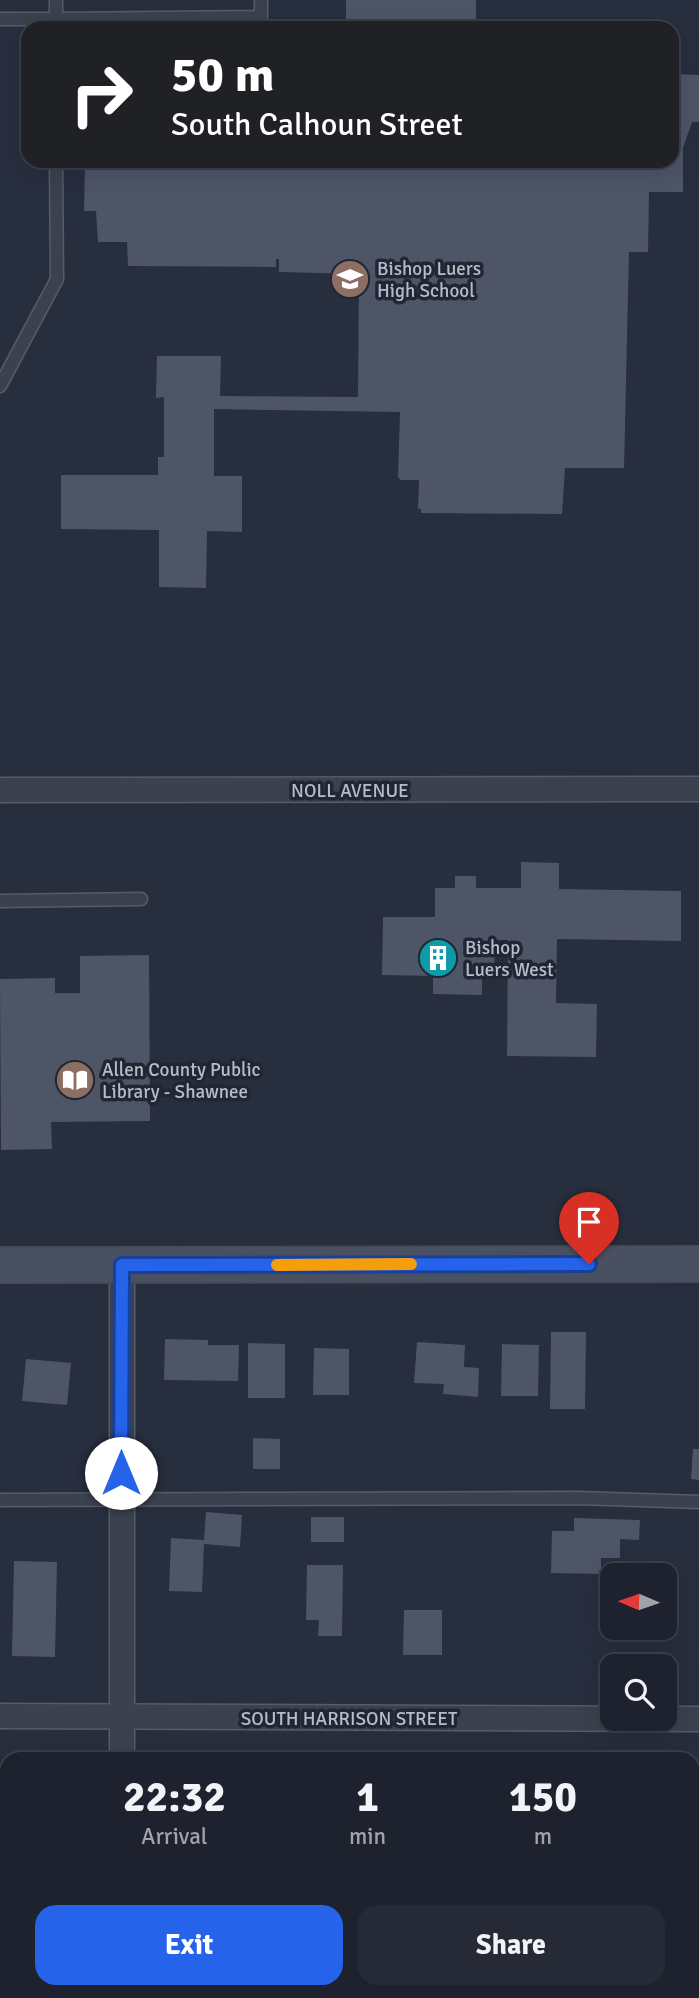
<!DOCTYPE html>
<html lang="en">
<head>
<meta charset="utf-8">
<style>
  :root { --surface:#1d222e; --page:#252a36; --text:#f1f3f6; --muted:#a0a4aa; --line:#3b3f4a; --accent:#2563eb }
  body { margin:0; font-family:Signika,sans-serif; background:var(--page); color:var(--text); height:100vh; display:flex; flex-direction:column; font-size:26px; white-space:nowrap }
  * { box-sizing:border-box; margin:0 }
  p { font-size:23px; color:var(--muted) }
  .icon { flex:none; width:38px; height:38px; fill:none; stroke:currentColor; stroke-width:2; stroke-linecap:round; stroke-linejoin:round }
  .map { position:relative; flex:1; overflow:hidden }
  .drawer { position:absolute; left:0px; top:1752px; width:700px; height:247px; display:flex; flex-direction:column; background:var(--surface); border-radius:21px 21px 0 0; box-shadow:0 7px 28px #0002,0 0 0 2px var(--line) }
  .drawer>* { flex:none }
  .guide { position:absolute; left:21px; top:21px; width:658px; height:147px; border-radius:21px; box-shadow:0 7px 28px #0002,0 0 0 2px var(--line); background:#202124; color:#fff; overflow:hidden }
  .needle { width:46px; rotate:272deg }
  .buttons { position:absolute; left:600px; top:1563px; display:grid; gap:14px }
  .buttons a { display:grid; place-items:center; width:77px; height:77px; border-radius:14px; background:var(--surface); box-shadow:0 7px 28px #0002,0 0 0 2px var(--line); font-size:35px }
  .pin { position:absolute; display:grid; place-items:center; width:60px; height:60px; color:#fff; margin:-72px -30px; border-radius:50% 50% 50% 0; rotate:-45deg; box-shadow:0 0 7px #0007 }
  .pin .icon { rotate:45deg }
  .me { position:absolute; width:77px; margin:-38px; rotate:0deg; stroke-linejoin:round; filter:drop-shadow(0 0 5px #0008) }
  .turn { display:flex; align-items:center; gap:24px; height:147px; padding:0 35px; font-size:32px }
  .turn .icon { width:91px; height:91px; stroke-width:2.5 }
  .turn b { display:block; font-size:49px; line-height:60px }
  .eta { display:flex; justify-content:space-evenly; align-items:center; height:119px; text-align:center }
  .eta b { font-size:42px; font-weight:700; line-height:49px }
  .cta { display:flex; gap:14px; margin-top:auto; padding:14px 35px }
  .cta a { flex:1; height:80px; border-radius:21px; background:var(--accent); color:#fff; font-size:28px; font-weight:700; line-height:80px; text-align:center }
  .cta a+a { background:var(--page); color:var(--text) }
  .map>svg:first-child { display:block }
</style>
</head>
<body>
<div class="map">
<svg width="699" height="1998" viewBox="0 0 699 1998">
  <rect width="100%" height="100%" fill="#272e3e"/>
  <g fill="#4d5567">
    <rect x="346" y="0" width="130" height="28"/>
    <polygon points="672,74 699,75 699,122 692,122 683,148 683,192 649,192 648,252 629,252 624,468 565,468 562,514 421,513 421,509 418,509 419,480 401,480 398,477 400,412 214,409 214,476 242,476 242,532 207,531 206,588 159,587 159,530 61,529 61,475 158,475 158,457 164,457 164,397 156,398 157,356 221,356 220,396 358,397 359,274 279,272 279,259 276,259 276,267 128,266 127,242 98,242 96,211 84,211 85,161 672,161"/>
    <polygon points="521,862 559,863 559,889 681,891 681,941 557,939 556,1003 597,1004 596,1057 507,1056 508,940 495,940 494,975 482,975 482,995 433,994 433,976 382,975 383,917 435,917 435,888 455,888 455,876 476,876 476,888 521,888"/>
    <polygon points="149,955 150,1121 51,1122 52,1149 1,1150 0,979 55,978 55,993 80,993 80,956"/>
    <polygon points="551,1332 586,1332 585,1409 550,1409"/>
    <polygon points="165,1339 208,1340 208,1345 239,1345 238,1381 164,1380"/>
    <polygon points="417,1342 465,1345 464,1367 479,1368 478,1397 443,1394 444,1384 414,1383"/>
    <polygon points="248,1343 285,1344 285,1398 248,1398"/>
    <polygon points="502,1344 539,1345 538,1396 501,1396"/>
    <polygon points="314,1348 349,1349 349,1395 313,1395"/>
    <polygon points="26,1359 71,1363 67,1405 22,1401"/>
    <polygon points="253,1438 280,1439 280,1469 253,1469"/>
    <polygon points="693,1449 699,1449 699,1480 691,1479"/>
    <polygon points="206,1512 242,1515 240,1547 204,1544 202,1592 169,1591 171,1538 204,1540"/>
    <rect x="311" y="1517" width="33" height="25"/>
    <polygon points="574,1518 640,1520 639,1540 620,1539 620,1558 601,1558 601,1574 551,1573 552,1531 574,1531"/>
    <polygon points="14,1561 57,1562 55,1657 12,1656"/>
    <polygon points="307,1565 343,1565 342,1636 318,1636 319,1620 306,1620"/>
    <polygon points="404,1610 442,1610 442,1655 403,1655"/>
    <rect x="693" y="1772" width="6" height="66"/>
    <rect x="0" y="1795" width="7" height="113"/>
    <polygon points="7,1966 7,1992 22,1992 22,1995 0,1995 0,1967"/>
    <rect x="314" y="1992" width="21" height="6"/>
    <rect x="347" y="1992" width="24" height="6"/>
    <rect x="445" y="1992" width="28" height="6"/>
  </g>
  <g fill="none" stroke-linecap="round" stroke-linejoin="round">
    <g stroke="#565c69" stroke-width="15">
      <g id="lane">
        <polyline points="0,19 56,19 56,0"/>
        <polyline points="56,28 56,19 261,17 261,0"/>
        <polyline points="0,386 57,279 56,161"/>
        <polyline points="0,901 141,899"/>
        <polyline points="0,1500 578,1498 699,1502"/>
        <polyline points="0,1946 7,1947"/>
        <polyline points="693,1950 699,1950"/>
      </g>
    </g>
    <g stroke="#565c69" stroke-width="27">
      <g id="street">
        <polyline points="0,790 699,789"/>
        <polyline points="0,1716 699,1719"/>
        <polyline points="122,1759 122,1265"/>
        <polyline points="116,1998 116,1992"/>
      </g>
    </g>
    <g stroke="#444a57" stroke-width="38">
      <polyline id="secondary" points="0,1265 699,1264"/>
    </g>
    <use href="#lane" stroke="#3b414e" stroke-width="12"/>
    <use href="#street" stroke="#3b414e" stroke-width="24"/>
    <use href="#secondary" stroke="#495061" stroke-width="35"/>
  </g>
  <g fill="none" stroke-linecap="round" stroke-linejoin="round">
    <g stroke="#184099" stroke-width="18">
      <polyline id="route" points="121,1473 122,1265 589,1264"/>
    </g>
    <use href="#route" stroke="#2563eb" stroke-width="12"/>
    <polyline stroke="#f59e0b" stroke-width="12" points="277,1265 411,1264"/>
  </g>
  <defs>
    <g id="school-disc" transform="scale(2.0125)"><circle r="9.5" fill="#8d6e63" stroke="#202633"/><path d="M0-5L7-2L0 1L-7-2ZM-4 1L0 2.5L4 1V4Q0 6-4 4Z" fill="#fff"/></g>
    <g id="building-disc" transform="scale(2.0125)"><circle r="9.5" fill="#0f9aa8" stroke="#202633"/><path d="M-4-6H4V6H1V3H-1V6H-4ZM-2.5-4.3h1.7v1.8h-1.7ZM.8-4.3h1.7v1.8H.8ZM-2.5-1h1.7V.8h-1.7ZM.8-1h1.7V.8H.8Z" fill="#fff"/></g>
    <g id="library-disc" transform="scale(2.0125)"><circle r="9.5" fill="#8d6e63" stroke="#202633"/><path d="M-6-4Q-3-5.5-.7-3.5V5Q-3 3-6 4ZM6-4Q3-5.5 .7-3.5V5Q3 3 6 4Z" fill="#fff"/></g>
  </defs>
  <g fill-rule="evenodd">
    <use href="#school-disc" x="350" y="279"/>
    <use href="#building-disc" x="438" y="958"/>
    <use href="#library-disc" x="75" y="1080"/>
  </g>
  <g text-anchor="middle" stroke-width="7" stroke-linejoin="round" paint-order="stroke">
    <g font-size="19" fill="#b7bcc9" stroke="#202633" text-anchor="start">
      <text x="377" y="275">Bishop Luers<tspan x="377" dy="22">High School</tspan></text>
      <text x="465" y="954">Bishop<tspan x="465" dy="22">Luers West</tspan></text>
      <text x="102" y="1076">Allen County Public<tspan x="102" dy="22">Library - Shawnee</tspan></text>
    </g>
    <g font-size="19" fill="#b7bcc9" stroke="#202633">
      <text x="350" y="797">NOLL AVENUE</text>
      <text x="349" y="1725">SOUTH HARRISON STREET</text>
    </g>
  </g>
</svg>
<div class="buttons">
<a><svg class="needle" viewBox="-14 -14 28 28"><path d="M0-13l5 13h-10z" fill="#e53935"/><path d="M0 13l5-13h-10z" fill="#a0a4aa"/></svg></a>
<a><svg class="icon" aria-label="search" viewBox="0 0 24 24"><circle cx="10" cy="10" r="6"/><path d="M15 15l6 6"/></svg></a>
</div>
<div class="pin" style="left:589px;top:1264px;background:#d93025"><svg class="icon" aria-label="arrive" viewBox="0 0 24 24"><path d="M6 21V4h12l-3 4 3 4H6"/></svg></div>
<svg class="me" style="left:121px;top:1473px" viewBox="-20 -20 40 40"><circle r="19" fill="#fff"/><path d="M0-13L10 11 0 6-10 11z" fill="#2563eb"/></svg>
<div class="guide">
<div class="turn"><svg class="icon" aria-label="right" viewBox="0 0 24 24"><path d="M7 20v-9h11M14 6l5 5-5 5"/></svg><div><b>50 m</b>South Calhoun Street</div></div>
</div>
<section class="drawer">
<div class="eta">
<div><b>22:32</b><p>Arrival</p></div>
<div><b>1</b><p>min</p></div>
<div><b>150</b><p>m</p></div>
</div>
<div class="cta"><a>Exit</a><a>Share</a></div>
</section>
</div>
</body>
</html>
